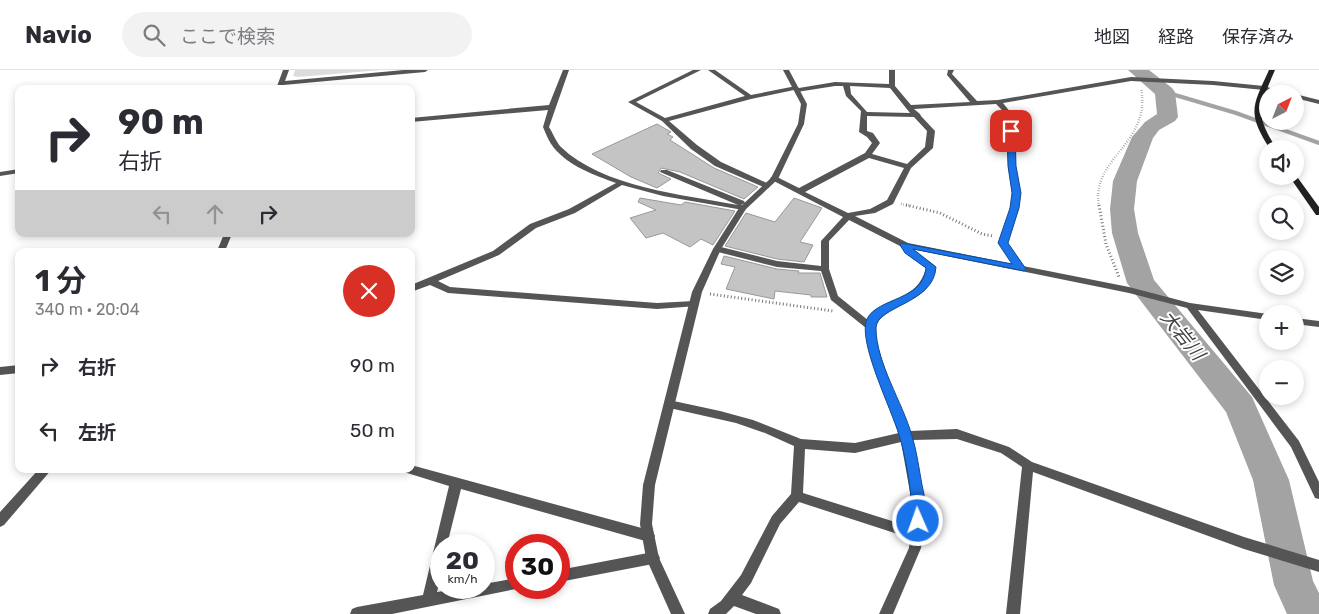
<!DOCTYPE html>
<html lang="ja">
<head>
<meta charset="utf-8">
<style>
  :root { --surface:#fff; --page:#f2f2f3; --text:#2b2b33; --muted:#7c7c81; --line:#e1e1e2 }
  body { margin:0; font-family:Rubik,"Noto Sans JP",sans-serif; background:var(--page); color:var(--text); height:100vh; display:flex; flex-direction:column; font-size:19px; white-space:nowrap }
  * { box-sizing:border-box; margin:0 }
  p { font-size:16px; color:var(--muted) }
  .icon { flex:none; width:28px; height:28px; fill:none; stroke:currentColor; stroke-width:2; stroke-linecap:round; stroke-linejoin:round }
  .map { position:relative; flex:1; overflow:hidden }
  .drawer { position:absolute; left:15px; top:178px; width:400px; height:225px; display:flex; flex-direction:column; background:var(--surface); border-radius:10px; box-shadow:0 2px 8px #0003 }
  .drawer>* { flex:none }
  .hud { position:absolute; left:15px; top:15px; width:400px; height:152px; border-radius:10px; box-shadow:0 2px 8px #0003; background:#fff; color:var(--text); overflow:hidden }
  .needle { width:32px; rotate:42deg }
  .fabs { position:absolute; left:1259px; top:15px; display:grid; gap:10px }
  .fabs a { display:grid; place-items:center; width:45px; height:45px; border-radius:50%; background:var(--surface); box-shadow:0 2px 8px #0003; font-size:25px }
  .speed { position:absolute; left:430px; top:464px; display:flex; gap:10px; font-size:25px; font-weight:700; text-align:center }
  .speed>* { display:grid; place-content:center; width:65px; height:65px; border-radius:50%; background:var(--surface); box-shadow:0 2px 8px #0003; line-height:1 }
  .speed small { font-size:12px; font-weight:400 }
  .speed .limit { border:8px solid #d22; background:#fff; color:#111 }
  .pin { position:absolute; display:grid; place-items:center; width:42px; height:42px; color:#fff; margin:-21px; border-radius:10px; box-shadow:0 2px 8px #0006 }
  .me { position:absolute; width:55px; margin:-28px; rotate:358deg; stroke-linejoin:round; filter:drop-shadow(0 0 4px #0008) }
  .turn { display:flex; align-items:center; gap:18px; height:105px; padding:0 20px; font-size:22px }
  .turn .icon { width:65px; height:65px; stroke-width:2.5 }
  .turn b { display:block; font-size:35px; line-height:42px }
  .lanes { display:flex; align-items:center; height:48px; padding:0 20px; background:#0003; justify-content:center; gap:25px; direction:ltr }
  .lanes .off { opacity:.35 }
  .round { display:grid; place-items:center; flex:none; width:52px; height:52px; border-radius:26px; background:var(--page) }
  .head { display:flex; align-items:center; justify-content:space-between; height:85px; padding:0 20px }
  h1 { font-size:30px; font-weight:700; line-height:38px }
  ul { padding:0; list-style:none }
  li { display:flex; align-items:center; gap:15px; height:65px; padding:0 20px }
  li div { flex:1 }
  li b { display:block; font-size:19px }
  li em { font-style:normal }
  header { display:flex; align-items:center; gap:30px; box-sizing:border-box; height:70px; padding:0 25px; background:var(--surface); border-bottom:1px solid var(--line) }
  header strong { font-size:24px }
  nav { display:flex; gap:28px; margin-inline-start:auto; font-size:18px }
  .search { width:350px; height:45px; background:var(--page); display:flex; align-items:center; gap:12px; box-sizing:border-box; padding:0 18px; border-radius:28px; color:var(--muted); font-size:19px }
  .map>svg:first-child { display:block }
</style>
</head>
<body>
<header>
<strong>Navio</strong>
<div class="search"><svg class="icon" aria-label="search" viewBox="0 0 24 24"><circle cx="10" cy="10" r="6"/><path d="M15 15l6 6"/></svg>ここで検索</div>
<nav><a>地図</a><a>経路</a><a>保存済み</a></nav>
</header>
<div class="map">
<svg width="1319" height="544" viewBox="0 0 1319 544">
  <rect width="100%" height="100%" fill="#fff"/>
  <polygon fill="#dcdcdc" points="295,0 381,0 298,7 293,6"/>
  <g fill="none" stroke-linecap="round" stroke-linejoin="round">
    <polyline stroke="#a3a3a3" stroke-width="4" points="1165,22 1236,43 1319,73"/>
    <polygon fill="#a3a3a3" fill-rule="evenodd" points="1128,0 1149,0 1172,18 1175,22 1178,47 1175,51 1159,60 1153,68 1137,111 1134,139 1138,163 1154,210 1252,327 1256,336 1289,410 1313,511 1319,523 1319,544 1287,544 1274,515 1253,410 1226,342 1127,213 1112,163 1110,139 1113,111 1132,67 1145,52 1157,44 1155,24"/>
  </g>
  <g fill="#c4c4c4" stroke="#999">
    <polygon points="657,54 671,62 667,64 673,67 670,70 714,98 758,117 744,129 680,102 661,98 658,103 671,109 657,118 631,107 592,84"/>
    <polygon points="640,128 681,135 685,132 735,141 713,175 701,169 690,177 663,163 646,168 630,148 656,140 638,132"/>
    <polygon points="794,128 822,138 800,172 813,175 804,192 777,189 725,176 746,143 775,152"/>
    <polygon points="724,186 777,199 799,201 798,203 820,203 827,227 811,227 811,225 775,221 774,229 726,219 735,197 721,194"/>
  </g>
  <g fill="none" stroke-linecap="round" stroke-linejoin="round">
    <g stroke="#777" stroke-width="2.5" stroke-dasharray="0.5 2" stroke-linecap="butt">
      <polyline points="901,134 911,136"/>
      <path d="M1099,136c-9,-48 53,-62 42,-118"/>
    </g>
    <g stroke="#777" stroke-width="3" stroke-dasharray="1 2.5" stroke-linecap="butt">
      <polyline points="906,135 940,143 982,164 993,166"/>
      <polyline points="1099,135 1106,174 1119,207"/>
      <polyline points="710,224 833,241"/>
    </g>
    <g fill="#555" fill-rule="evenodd">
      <polygon points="283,0 289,0 285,11 404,0 428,0 425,2 283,15 282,19 276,19"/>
      <path d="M563,0h6l-20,57c4,6 7,15 12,20 41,40 123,48 177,58l-78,-33 1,-2h6l77,31 1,2 -4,2 6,3 -4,2 -80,-14 -41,-11 -47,28 -39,15 -37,27 -61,26 12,6 207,16 37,-2 3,1 2,2 -2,2 -40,3 -209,-16 -18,-8 -19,7v-7l82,-34 37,-27 39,-15 47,-26c-22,-8 -47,-17 -62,-35 -5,-6 -8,-14 -11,-21l5,-17 -137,12v-4l138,-13z"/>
      <path d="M693,0h8l-65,32 29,16 80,-22 -37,-26h7l36,25 45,-9 3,2 36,-6 54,2v-14h6v16l16,19 59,-3 -23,-27 1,-5h6l-2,4 25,27 21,-1 133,-23 82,4 51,5 23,7 1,1h-11l-13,-4 -51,-5 -82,-4 -128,22 8,10 4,18 1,35 4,27 -1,15 -12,35 16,23 106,21 61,16 78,11v6l-70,-10 101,131 20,41v17l-4,-1 -24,-51 -104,-139 -58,-15 -217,-44 22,16 1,2c-2,9 -4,17 -11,24 -11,11 -47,21 -48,37 -2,22 25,80 34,103l47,-2 52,18 23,15 212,75 75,23v12l-75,-23 -211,-77 -13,142h-14l16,-147 -21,-14 -44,-14 -45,1 13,69 -4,39 -28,66h-14l30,-66 1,-10 -111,-36 -19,22 -29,59 -9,12 37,14 2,5h-25l-22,-8 -8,8h-18l2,-5 11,-8 20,-26 31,-59 19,-22 3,-48 -29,-13 -29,-10 -71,-16 -1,-3 1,-3 4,-1 51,11 33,9 48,19 54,4 44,-10 -31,-86 -2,-19 -35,-28 -10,-29 -44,-4 -63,-16 -1,-2 4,-3 60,15 44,5v-25l22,-24 -73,-38 1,-2h6l22,11 66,-35 7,-10 -5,-6 -8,-5 2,-21 -15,-15 -3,-10h-8l-38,6 -3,-2 -43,9 -82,22 28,24 24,17 48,22v4h-3l-51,-22 -24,-17 -29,-28 -34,-19zM850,16l40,2 20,25 -43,-1 -16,-18zM996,34l9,9 2,18 1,35 4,27 -1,15 -12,35 14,21 -105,-21 -53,-27 20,-3 18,-9 18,-36 22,-20 2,-17 -14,-15 -1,-2 -6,-5zM867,46l47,1 13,14 -2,16 -18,17 -35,-10 8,-11 -7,-10 -6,-2zM869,88l35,10 -17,32 -17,9 -22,4 -43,-21zM849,150l53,27 4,6 20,15c-9,35 -43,27 -57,53l-31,-25 -9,-27v-28zM901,372l12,67 -2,18 -108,-34 2,-44 50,4z"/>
      <polygon points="1295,24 1319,30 1319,34 1295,28"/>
      <polygon points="19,99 19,103 0,106 0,102"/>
      <polygon points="224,164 232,164 225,181 217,181"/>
      <polygon points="1295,248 1319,251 1319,257 1295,254"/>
      <polygon points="19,295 19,303 0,305 0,297"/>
      <polygon points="411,395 649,460 653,462 655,466 653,470 649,472 461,419 447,475 441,475 441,505 437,522 463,518 484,518 484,514 516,508 516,518 521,518 392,544 350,544 352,539 357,537 423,525 449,416 404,402 402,399 411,399"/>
      <polygon points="39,399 52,399 4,455 0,457 0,442"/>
      <polygon points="653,482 658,484 660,488 658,492 653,494 559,512 559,500"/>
    </g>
    <polygon fill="#555" fill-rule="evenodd" points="783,0 789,0 807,34 804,54 778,109 746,139 721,179 702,222 655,415 652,454 659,488 685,544 671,544 646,488 640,454 643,415 692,222 713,179 739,138 771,108 798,54 801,34"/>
    <g fill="#222" fill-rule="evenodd">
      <path d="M1269,0h6c-16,37 -21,44 2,79h-7c-23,-36 -18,-42 -1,-79z"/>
      <polygon points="1295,104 1319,137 1319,145 1316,145 1289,106 1295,106"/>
    </g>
  </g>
  <path fill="#1a73e8" stroke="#114b97" d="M1011,58l4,3 1,35 5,27 -2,15 -11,35 18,26 -2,2 -111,-22 23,18c-2,37 -60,39 -60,61 0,35 27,75 36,108 5,16 7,33 10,49 3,14 7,28 1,41l-5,2 -5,-2c-3,-7 0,-12 -1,-19 -2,-23 -6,-50 -13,-72 -7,-25 -42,-94 -32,-116 11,-22 56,-18 59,-51l-21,-15 -5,-8 2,-2 110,21 -14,-21 12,-35 2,-15 -4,-27 -1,-35z"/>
  <g text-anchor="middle" stroke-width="4" stroke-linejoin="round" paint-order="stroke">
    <g font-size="19" font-style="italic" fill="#444" stroke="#fff">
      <text transform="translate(1183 265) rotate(51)" y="7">大岩川</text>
    </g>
  </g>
</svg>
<div class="fabs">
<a><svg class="needle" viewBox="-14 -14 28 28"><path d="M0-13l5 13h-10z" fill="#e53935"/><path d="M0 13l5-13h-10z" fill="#7c7c81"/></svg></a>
<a><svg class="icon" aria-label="sound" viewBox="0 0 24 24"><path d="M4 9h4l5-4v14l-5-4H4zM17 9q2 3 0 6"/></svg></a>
<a><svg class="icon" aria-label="search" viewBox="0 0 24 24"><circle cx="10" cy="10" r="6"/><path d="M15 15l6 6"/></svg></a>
<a><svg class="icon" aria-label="layers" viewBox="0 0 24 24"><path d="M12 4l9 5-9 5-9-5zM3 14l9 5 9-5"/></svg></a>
<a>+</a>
<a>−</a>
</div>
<div class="speed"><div>20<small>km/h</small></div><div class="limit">30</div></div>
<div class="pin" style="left:1011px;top:61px;background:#d93025"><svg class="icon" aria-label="arrive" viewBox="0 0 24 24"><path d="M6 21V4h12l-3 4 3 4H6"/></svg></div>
<svg class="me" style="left:918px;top:451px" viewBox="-20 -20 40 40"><circle r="17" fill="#1a73e8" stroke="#fff" stroke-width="3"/><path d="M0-11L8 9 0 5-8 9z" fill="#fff"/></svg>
<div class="hud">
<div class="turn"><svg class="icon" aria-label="right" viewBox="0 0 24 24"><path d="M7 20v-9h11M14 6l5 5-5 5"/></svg><div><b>90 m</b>右折</div></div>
<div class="lanes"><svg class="icon off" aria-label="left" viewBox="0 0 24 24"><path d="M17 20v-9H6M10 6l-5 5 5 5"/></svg><svg class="icon off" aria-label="ahead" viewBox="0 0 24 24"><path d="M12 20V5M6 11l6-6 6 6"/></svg><svg class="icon" aria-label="right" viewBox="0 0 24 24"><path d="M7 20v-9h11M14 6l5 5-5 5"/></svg></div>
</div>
<section class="drawer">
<div class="head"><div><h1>1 分</h1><p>340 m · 20:04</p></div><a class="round" style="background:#d93025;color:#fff"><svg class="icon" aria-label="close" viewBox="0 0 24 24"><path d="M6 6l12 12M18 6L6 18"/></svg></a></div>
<ul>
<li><svg class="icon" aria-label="right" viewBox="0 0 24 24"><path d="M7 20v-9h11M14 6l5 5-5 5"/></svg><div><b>右折</b></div><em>90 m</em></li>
<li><svg class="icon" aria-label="left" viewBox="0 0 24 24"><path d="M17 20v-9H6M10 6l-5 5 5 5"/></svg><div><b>左折</b></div><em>50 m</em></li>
</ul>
</section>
</div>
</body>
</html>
